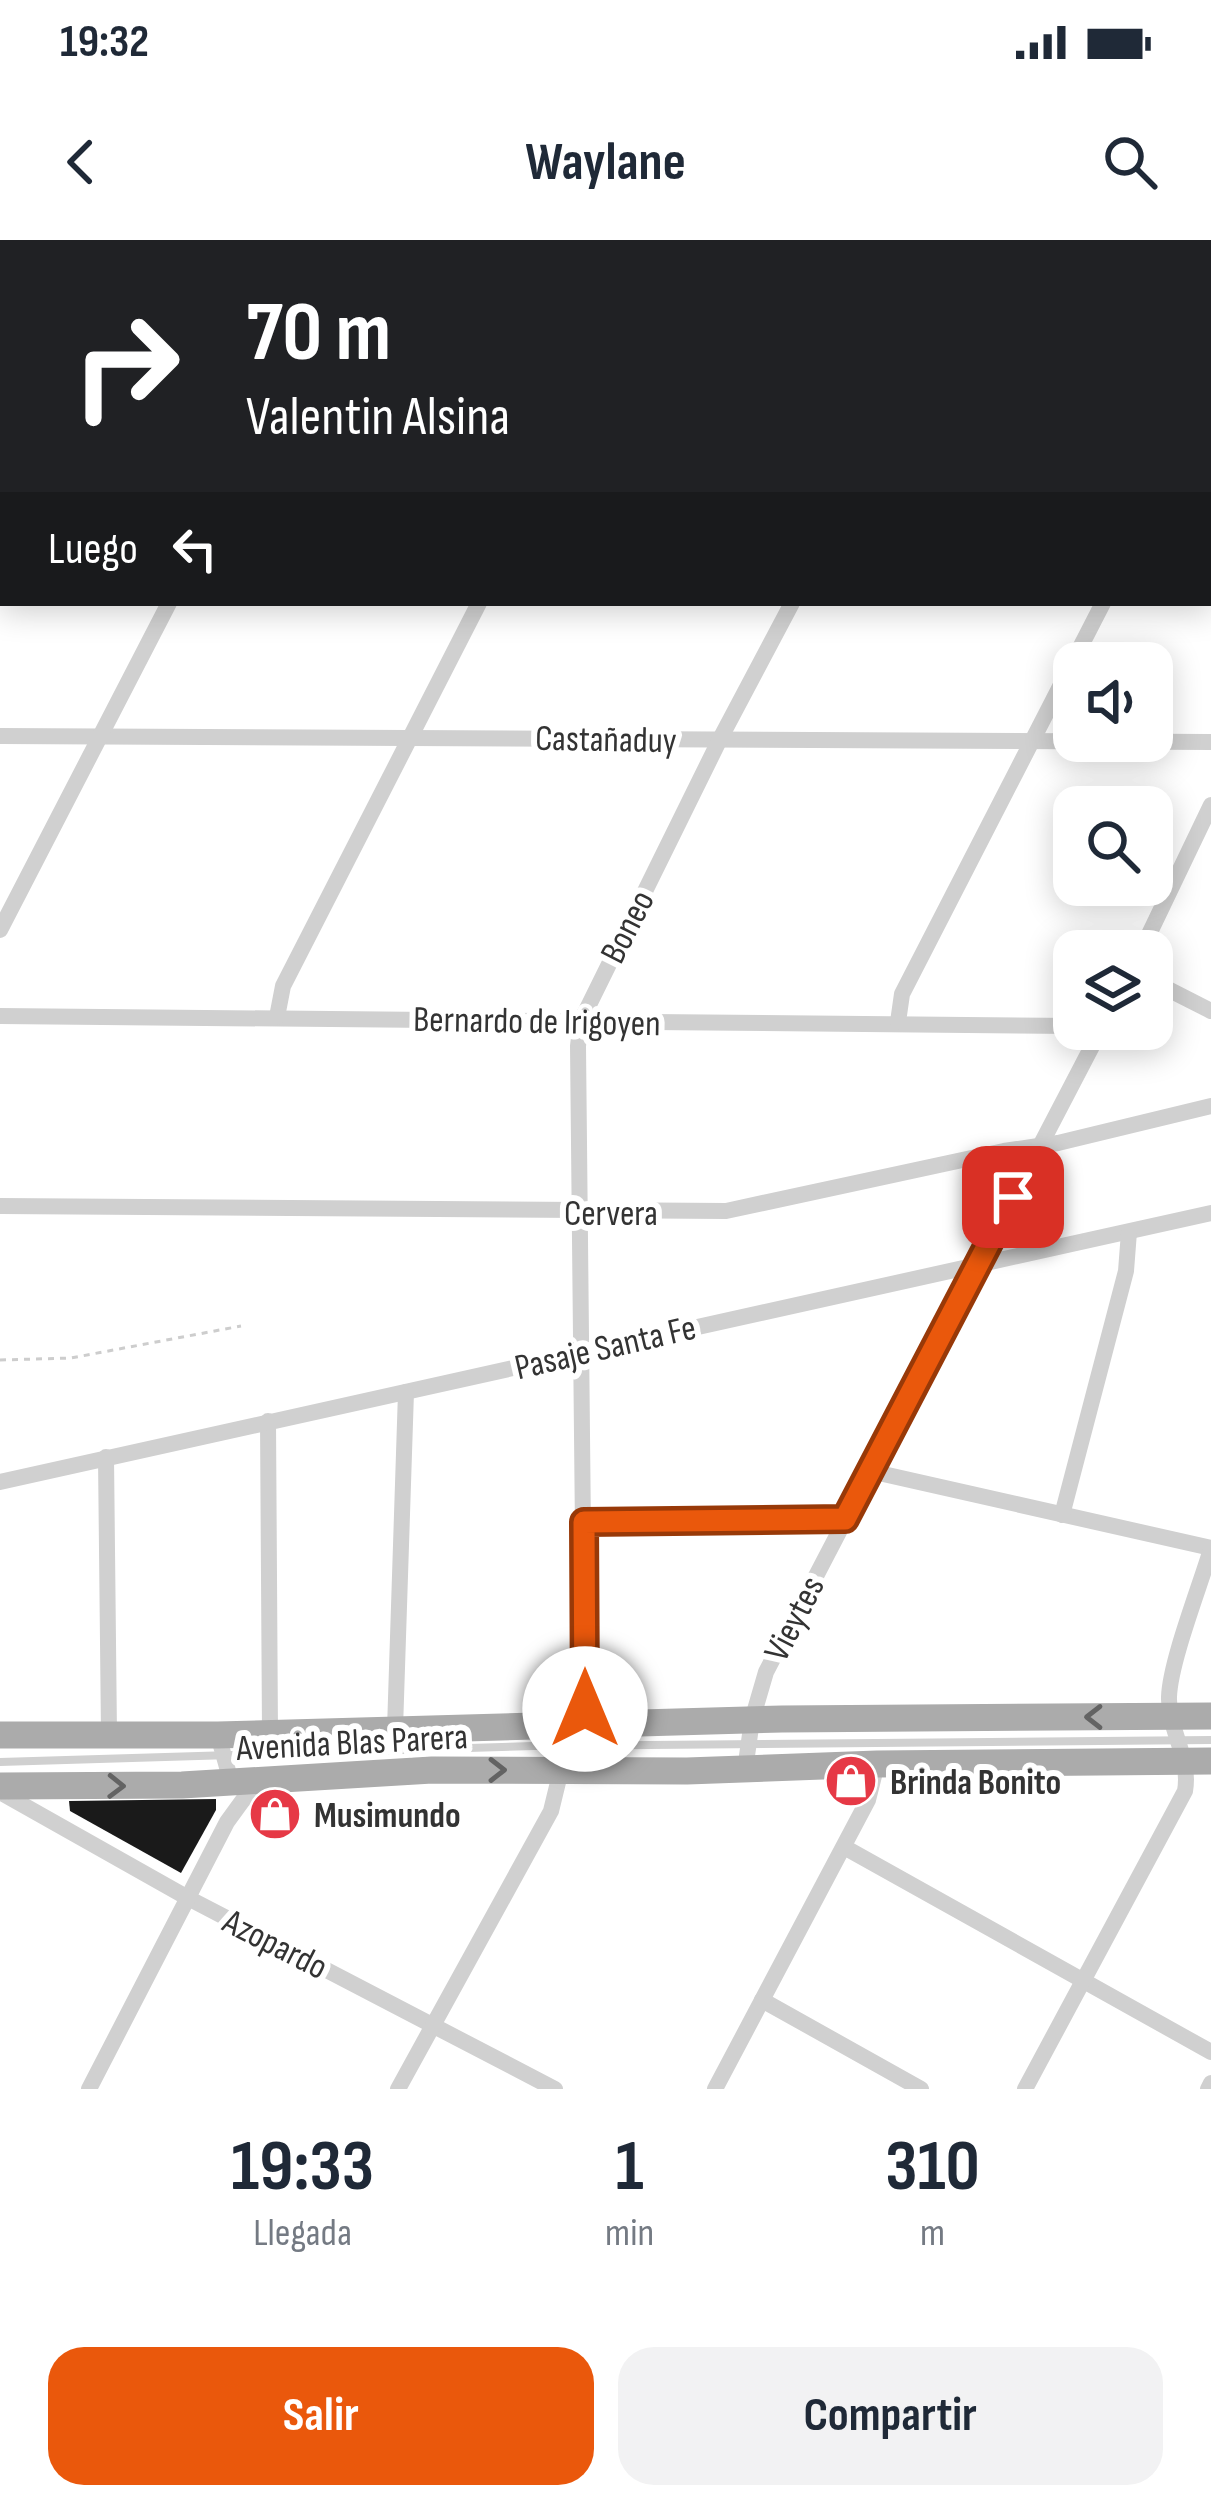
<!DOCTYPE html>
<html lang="es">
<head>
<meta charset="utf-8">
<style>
  :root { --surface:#fff; --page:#f2f2f3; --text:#1f2937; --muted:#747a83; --accent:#ea580c }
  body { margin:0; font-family:"Sofia Sans Condensed",sans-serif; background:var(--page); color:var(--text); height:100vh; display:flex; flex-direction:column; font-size:45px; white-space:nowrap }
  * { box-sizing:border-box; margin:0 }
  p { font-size:39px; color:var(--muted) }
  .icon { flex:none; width:66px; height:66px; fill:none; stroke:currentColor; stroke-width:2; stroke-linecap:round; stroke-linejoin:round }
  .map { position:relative; height:1849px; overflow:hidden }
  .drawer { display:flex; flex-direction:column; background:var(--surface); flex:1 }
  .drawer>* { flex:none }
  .hud { position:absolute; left:0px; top:0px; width:1212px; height:366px; box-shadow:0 6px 30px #0003; background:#202124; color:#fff; overflow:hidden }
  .tools { position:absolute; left:1053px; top:402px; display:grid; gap:24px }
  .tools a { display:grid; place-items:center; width:120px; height:120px; border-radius:24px; background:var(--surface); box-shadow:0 6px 30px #0003; font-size:60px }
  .pin { position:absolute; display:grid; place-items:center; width:102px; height:102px; color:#fff; margin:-51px; border-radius:24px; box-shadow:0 6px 18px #0006 }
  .me { position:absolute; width:132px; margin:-66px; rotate:0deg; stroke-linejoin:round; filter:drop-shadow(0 0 9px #0008) }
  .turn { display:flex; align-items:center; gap:42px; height:252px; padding:0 48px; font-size:54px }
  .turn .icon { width:156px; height:156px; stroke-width:2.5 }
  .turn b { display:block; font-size:84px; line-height:102px }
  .then { display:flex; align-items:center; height:114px; padding:0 48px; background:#0003; gap:24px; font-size:45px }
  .eta { display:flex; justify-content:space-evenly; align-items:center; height:204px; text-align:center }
  .eta b { font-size:72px; font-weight:700; line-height:84px }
  .action { display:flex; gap:24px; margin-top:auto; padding:24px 48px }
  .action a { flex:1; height:138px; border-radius:36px; background:var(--accent); color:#fff; font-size:48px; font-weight:700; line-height:138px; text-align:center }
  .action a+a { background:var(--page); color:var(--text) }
  .status { display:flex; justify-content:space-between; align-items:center; height:84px; padding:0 60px; background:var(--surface); direction:ltr }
  .status svg { height:33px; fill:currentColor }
  header { display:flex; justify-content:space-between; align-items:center; height:156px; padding:0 48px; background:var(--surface); font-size:54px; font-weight:700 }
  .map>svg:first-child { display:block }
</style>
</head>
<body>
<div class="status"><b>19:32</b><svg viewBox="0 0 49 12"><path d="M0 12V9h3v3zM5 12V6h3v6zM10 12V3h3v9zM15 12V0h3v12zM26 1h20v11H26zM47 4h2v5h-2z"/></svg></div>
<header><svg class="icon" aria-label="back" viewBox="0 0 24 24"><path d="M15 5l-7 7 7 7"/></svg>Waylane<svg class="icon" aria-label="search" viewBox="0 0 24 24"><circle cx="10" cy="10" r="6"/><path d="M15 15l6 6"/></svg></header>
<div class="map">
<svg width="1211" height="1849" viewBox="0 0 1211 1849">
  <rect width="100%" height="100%" fill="#fff"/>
  <polygon fill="#1a1a1a" points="216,1559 216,1570 181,1633 70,1571 69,1561"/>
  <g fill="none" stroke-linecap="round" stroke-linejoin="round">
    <polyline stroke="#cdcdcd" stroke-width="3" stroke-dasharray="6 6" stroke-linecap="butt" points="0,1120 71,1118 241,1086"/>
    <polyline stroke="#d0d0d0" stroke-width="8" points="0,1522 534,1506 1211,1500"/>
    <g stroke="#d0d0d0" stroke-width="16">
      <polyline points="429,0 435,3"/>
      <polyline points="1079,0 1085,3"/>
      <polyline points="54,3 55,0"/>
      <polyline points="358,3 360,0"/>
      <polyline points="673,3 675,0"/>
      <polyline points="985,3 987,0"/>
      <polyline points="1209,26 1211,26"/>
      <polyline points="0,107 3,102"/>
      <polyline points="1209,208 1211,208"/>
      <polyline points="0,496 1211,502"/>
      <polyline points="0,690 169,363"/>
      <polyline points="1141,711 1211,565"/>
      <polyline points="1152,741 1211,771"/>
      <polyline points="0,776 1074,786"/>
      <polyline points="277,777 283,746 479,363"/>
      <polyline points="898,782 902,754 1103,363"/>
      <polyline points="0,966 726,971 1004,911 1058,903 1211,866"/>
      <polyline points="268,1181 270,1493"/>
      <polyline points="106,1217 109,1494"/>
      <polyline points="870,1231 1211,1308"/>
      <polyline points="0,1242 1211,973"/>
      <polyline points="1062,1275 1126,1031 1129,992"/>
      <polyline points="584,1283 845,1279"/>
      <polyline points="585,1485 578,806 581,781 720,499 792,363"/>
      <polyline points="395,1489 406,1152"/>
      <polyline points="218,1495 232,1545"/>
      <polyline points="745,1530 752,1480 766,1432 1101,789"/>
      <polyline points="0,1552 188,1658 555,1849"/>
      <polyline points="844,1607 1211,1812"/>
      <polyline points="762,1760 921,1849"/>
      <polyline points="89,1849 227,1582 243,1560 269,1543"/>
      <polyline points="398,1849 551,1571 561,1530"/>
      <polyline points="715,1849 868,1560 877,1524"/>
      <path d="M1025,1849l160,-298c6,-34 -17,-61 -16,-94 1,-35 31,-111 42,-148"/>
      <polyline points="1208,1849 1211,1843"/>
    </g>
    <g stroke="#ababab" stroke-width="27">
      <polyline points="0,1495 218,1495 782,1479 1211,1476"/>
      <polyline points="0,1546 182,1545 432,1530 687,1531 877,1524 1211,1521"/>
    </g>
  </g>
  <defs><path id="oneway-chevron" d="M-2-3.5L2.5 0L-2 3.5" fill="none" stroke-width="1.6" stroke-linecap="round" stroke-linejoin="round" transform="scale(3)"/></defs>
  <g stroke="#636363">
    <use href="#oneway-chevron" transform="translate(1094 1477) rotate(180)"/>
    <use href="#oneway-chevron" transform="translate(497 1530)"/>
    <use href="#oneway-chevron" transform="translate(116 1546) rotate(1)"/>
  </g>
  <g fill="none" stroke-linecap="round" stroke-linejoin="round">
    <g stroke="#983908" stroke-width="30">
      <polyline id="route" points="585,1469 584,1282 845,1279 1013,957"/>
    </g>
    <use href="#route" stroke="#ea580c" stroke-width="21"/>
  </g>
  <defs>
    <g id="shop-disc" transform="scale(2.7)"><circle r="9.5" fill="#e63946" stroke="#fff"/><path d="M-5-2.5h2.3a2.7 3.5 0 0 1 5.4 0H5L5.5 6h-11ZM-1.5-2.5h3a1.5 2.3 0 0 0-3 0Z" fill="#fff"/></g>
  </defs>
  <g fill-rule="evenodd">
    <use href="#shop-disc" x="851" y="1541"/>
    <use href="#shop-disc" x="275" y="1574"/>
  </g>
  <g text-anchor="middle" stroke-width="12" stroke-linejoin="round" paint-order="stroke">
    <g font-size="36" fill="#333" stroke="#fff">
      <text transform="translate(606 498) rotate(1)" y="13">Castañaduy</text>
      <text transform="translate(626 686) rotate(-63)" y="13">Boneo</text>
      <text transform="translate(537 780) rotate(1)" y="13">Bernardo de Irigoyen</text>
      <text x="611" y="985">Cervera</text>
      <text transform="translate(605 1106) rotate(-13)" y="13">Pasaje Santa Fe</text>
      <text transform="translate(793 1378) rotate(-63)" y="13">Vieytes</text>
      <text transform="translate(352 1501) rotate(-3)" y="13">Avenida Blas Parera</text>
      <text transform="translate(276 1703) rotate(27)" y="13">Azopardo</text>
    </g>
    <g font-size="36" font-weight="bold" fill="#333" stroke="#fff" text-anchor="start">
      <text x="890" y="1554">Brinda Bonito</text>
      <text x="314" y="1587">Musimundo</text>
    </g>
  </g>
</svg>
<div class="tools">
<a><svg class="icon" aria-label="sound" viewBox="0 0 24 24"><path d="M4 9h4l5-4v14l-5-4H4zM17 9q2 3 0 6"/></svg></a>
<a><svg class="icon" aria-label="search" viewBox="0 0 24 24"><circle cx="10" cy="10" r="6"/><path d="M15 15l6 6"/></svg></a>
<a><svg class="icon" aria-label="layers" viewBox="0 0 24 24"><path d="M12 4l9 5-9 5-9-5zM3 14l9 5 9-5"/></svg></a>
</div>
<div class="pin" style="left:1013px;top:957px;background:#d93025"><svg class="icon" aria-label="arrive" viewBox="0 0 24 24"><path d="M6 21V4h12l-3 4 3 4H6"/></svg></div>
<svg class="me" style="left:585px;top:1469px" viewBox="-20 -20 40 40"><circle r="19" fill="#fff"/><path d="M0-13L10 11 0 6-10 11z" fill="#ea580c"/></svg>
<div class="hud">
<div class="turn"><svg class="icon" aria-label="right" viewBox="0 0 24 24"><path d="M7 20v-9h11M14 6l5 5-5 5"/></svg><div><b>70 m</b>Valentin Alsina</div></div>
<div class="then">Luego<svg class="icon" aria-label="left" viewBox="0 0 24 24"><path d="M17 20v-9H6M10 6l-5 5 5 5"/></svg></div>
</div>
</div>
<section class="drawer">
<div class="eta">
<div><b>19:33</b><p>Llegada</p></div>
<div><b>1</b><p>min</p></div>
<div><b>310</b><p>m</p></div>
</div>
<div class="action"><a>Salir</a><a>Compartir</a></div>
</section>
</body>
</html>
